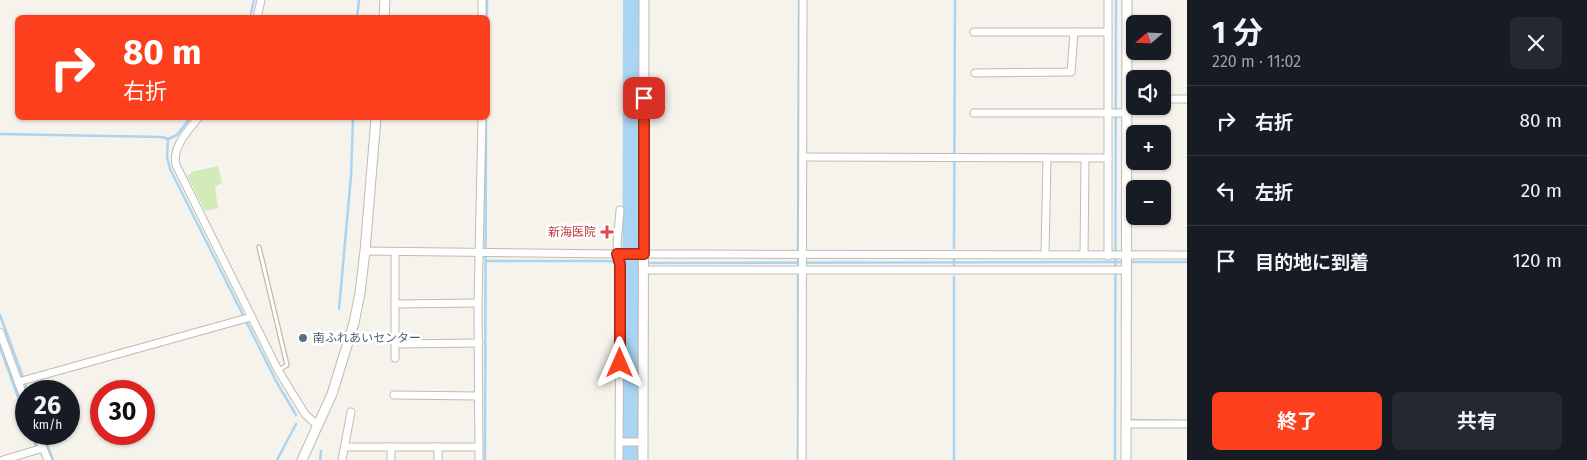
<!DOCTYPE html>
<html lang="ja">
<head>
<meta charset="utf-8">
<style>
  :root { --surface:#171b24; --page:#242831; --text:#f1f3f6; --muted:#9ea1a6; --line:#363941; --accent:#fc3f1d }
  body { margin:0; font-family:"Fira Sans","Noto Sans JP",sans-serif; background:var(--page); color:var(--text); height:100vh; display:flex; flex-direction:column; font-size:19px; white-space:nowrap }
  * { box-sizing:border-box; margin:0 }
  p { font-size:16px; color:var(--muted) }
  .icon { flex:none; width:28px; height:28px; fill:none; stroke:currentColor; stroke-width:2; stroke-linecap:round; stroke-linejoin:round }
  .map { position:relative; flex:1; overflow:hidden }
  .details { display:flex; flex-direction:column; background:var(--surface); width:400px }
  .details>* { flex:none }
  .banner { position:absolute; left:15px; top:15px; width:475px; height:105px; border-radius:8px; box-shadow:0 1px 4px #0004; background:#fc3f1d; color:#fff; overflow:hidden }
  .needle { width:32px; rotate:251deg }
  .buttons { position:absolute; left:1126px; top:15px; display:grid; gap:10px }
  .buttons a { display:grid; place-items:center; width:45px; height:45px; border-radius:8px; background:var(--surface); box-shadow:0 1px 4px #0004; font-size:25px }
  .speed { position:absolute; left:15px; top:380px; display:flex; gap:10px; font-size:25px; font-weight:700; text-align:center }
  .speed>* { display:grid; place-content:center; width:65px; height:65px; border-radius:50%; background:var(--surface); box-shadow:0 1px 4px #0004; line-height:1 }
  .speed small { font-size:12px; font-weight:400 }
  .speed .limit { border:8px solid #d22; background:#fff; color:#111 }
  .pin { position:absolute; display:grid; place-items:center; width:42px; height:42px; color:#fff; margin:-21px; border-radius:10px; box-shadow:0 2px 8px #0006 }
  .me { position:absolute; width:55px; margin:-28px; rotate:0deg; stroke-linejoin:round; filter:drop-shadow(0 0 4px #0008) }
  .turn { display:flex; align-items:center; gap:18px; height:105px; padding:0 25px; font-size:22px }
  .turn .icon { width:65px; height:65px; stroke-width:2.5 }
  .turn b { display:block; font-size:35px; line-height:42px }
  .round { display:grid; place-items:center; flex:none; width:52px; height:52px; border-radius:8px; background:var(--page) }
  .headline { display:flex; align-items:center; justify-content:space-between; height:85px; padding:0 25px }
  h1 { font-size:30px; font-weight:700; line-height:38px }
  .button { display:flex; gap:10px; margin-top:auto; padding:10px 25px }
  .button a { flex:1; height:58px; border-radius:8px; background:var(--accent); color:#fff; font-size:20px; font-weight:700; line-height:58px; text-align:center }
  .button a+a { background:var(--page); color:var(--text) }
  ul { padding:0; list-style:none }
  li { display:flex; align-items:center; gap:15px; height:70px; padding:0 25px; border-top:1px solid var(--line) }
  li div { flex:1 }
  li b { display:block; font-size:19px }
  li em { font-style:normal }
  main { display:flex; flex:1; min-height:0 }
  .map>svg:first-child { display:block }
</style>
</head>
<body>
<main>
<div class="map">
<svg width="1187" height="460" viewBox="0 0 1187 460">
  <rect width="100%" height="100%" fill="#f6f3ec"/>
  <polygon fill="#d2eab5" points="218,166 222,183 215,187 218,208 205,211 187,175 191,174 191,172"/>
  <g fill="none" stroke-linecap="round" stroke-linejoin="round">
    <g stroke="#a9d4f2" stroke-width="2.5">
      <polyline points="250,18 254,0"/>
      <polyline points="357,18 359,0"/>
      <polyline points="487,18 487,0"/>
      <polyline points="0,134 162,137 168,139 167,157 170,169 276,381 296,415"/>
      <polyline points="168,139 177,135 190,118"/>
      <polyline points="954,248 955,0"/>
      <polyline points="798,250 799,0"/>
      <polyline points="486,261 608,261 615,262"/>
      <polyline points="624,262 630,262"/>
      <polyline points="1130,262 1187,262"/>
      <polyline points="648,263 1124,262"/>
      <polyline points="630,264 635,265"/>
      <polyline points="954,265 954,259"/>
      <polyline points="339,309 351,176 353,118"/>
      <polyline points="0,315 28,391"/>
      <polyline points="0,347 26,419"/>
      <polyline points="1131,420 1182,421"/>
      <polyline points="32,434 36,446"/>
      <polyline points="43,434 53,460"/>
      <polyline points="277,460 296,424"/>
      <polyline points="320,460 321,451"/>
      <polyline points="485,460 486,118"/>
      <polyline points="798,460 798,260"/>
      <polyline points="954,460 954,277"/>
      <polyline points="1115,460 1116,0"/>
    </g>
    <polyline stroke="#a9d4f2" stroke-width="16" points="630,460 631,0"/>
    <g stroke="#c2bbae" stroke-width="5.5">
      <polyline id="service" points="259,247 287,365 279,370"/>
    </g>
    <g stroke="#c2bbae" stroke-width="9">
      <g id="minor">
        <polyline points="257,18 261,0"/>
        <polyline points="482,18 482,0"/>
        <polyline points="974,32 1108,32"/>
        <polyline points="975,73 1071,72 1074,32"/>
        <polyline points="1127,99 1135,99"/>
        <polyline points="1162,99 1187,99"/>
        <polyline points="974,113 1127,113"/>
        <path d="M198,118c-11,14 -26,29 -22,47l102,205 27,44 13,12"/>
        <polyline points="803,157 1108,158"/>
        <polyline points="365,251 617,254 1187,255"/>
        <polyline points="395,252 395,358"/>
        <polyline points="1045,255 1047,158"/>
        <polyline points="1084,255 1085,159"/>
        <polyline points="1108,256 1108,0"/>
        <polyline points="643,270 1126,270"/>
        <polyline points="395,304 478,303"/>
        <polyline points="0,332 26,403"/>
        <polyline points="395,344 479,343"/>
        <polyline points="18,382 251,317"/>
        <polyline points="394,395 479,396"/>
        <polyline points="1126,424 1187,424"/>
        <polyline points="37,434 48,460"/>
        <polyline points="619,442 643,442"/>
        <polyline points="345,447 479,447"/>
        <polyline points="391,447 391,460"/>
        <polyline points="3,460 43,448"/>
        <polyline points="342,460 351,412"/>
        <polyline points="438,460 438,447"/>
        <polyline points="479,460 478,303 482,118"/>
        <polyline points="619,460 620,265 617,245 620,210"/>
        <polyline points="802,460 803,0"/>
      </g>
    </g>
    <g stroke="#c2bbae" stroke-width="11">
      <g id="tertiary">
        <polyline points="384,18 385,0"/>
        <polyline points="302,460 332,394 354,323 360,293 365,251 376,118"/>
        <polyline points="643,460 644,0"/>
        <polyline points="1126,460 1127,0"/>
      </g>
    </g>
    <use href="#service" stroke="#fff" stroke-width="3"/>
    <use href="#minor" stroke="#fff" stroke-width="7"/>
    <use href="#tertiary" stroke="#fff" stroke-width="9"/>
  </g>
  <g fill="none" stroke-linecap="round" stroke-linejoin="round">
    <g stroke="#a42913" stroke-width="12">
      <polyline id="route" points="620,363 620,264 617,254 644,254 644,98"/>
    </g>
    <use href="#route" stroke="#fc3f1d" stroke-width="9"/>
  </g>
  <path fill="#e0444e" stroke="#fff" stroke-width="2" d="M604.5 224.5h5v5h5v5h-5v5h-5v-5h-5v-5h5z"/>
  <circle fill="#5c6f8a" stroke="#fff" stroke-width="2" cx="303" cy="338" r="5"/>
  <g text-anchor="middle" stroke-width="5" stroke-linejoin="round" paint-order="stroke">
    <g font-size="12" fill="#be3a42" stroke="#fff" text-anchor="end">
      <text x="596" y="236">新海医院</text>
    </g>
    <g font-size="12" fill="#4e5e75" stroke="#fff" text-anchor="start">
      <text x="313" y="342">南ふれあいセンター</text>
    </g>
  </g>
</svg>
<div class="buttons">
<a><svg class="needle" viewBox="-14 -14 28 28"><path d="M0-13l5 13h-10z" fill="#e53935"/><path d="M0 13l5-13h-10z" fill="#9ea1a6"/></svg></a>
<a><svg class="icon" aria-label="sound" viewBox="0 0 24 24"><path d="M4 9h4l5-4v14l-5-4H4zM17 9q2 3 0 6"/></svg></a>
<a>+</a>
<a>−</a>
</div>
<div class="speed"><div>26<small>km/h</small></div><div class="limit">30</div></div>
<div class="pin" style="left:644px;top:98px;background:#d93025"><svg class="icon" aria-label="arrive" viewBox="0 0 24 24"><path d="M6 21V4h12l-3 4 3 4H6"/></svg></div>
<svg class="me" style="left:620px;top:363px" viewBox="-20 -20 40 40"><path d="M0-17L14 15 0 8-14 15z" fill="#fc3f1d" stroke="#fff" stroke-width="4"/></svg>
<div class="banner">
<div class="turn"><svg class="icon" aria-label="right" viewBox="0 0 24 24"><path d="M7 20v-9h11M14 6l5 5-5 5"/></svg><div><b>80 m</b>右折</div></div>
</div>
</div>
<section class="details">
<div class="headline"><div><h1>1 分</h1><p>220 m · 11:02</p></div><a class="round"><svg class="icon" aria-label="close" viewBox="0 0 24 24"><path d="M6 6l12 12M18 6L6 18"/></svg></a></div>
<ul>
<li><svg class="icon" aria-label="right" viewBox="0 0 24 24"><path d="M7 20v-9h11M14 6l5 5-5 5"/></svg><div><b>右折</b></div><em>80 m</em></li>
<li><svg class="icon" aria-label="left" viewBox="0 0 24 24"><path d="M17 20v-9H6M10 6l-5 5 5 5"/></svg><div><b>左折</b></div><em>20 m</em></li>
<li><svg class="icon" aria-label="arrive" viewBox="0 0 24 24"><path d="M6 21V4h12l-3 4 3 4H6"/></svg><div><b>目的地に到着</b></div><em>120 m</em></li>
</ul>
<div class="button"><a>終了</a><a>共有</a></div>
</section>
</main>
</body>
</html>
